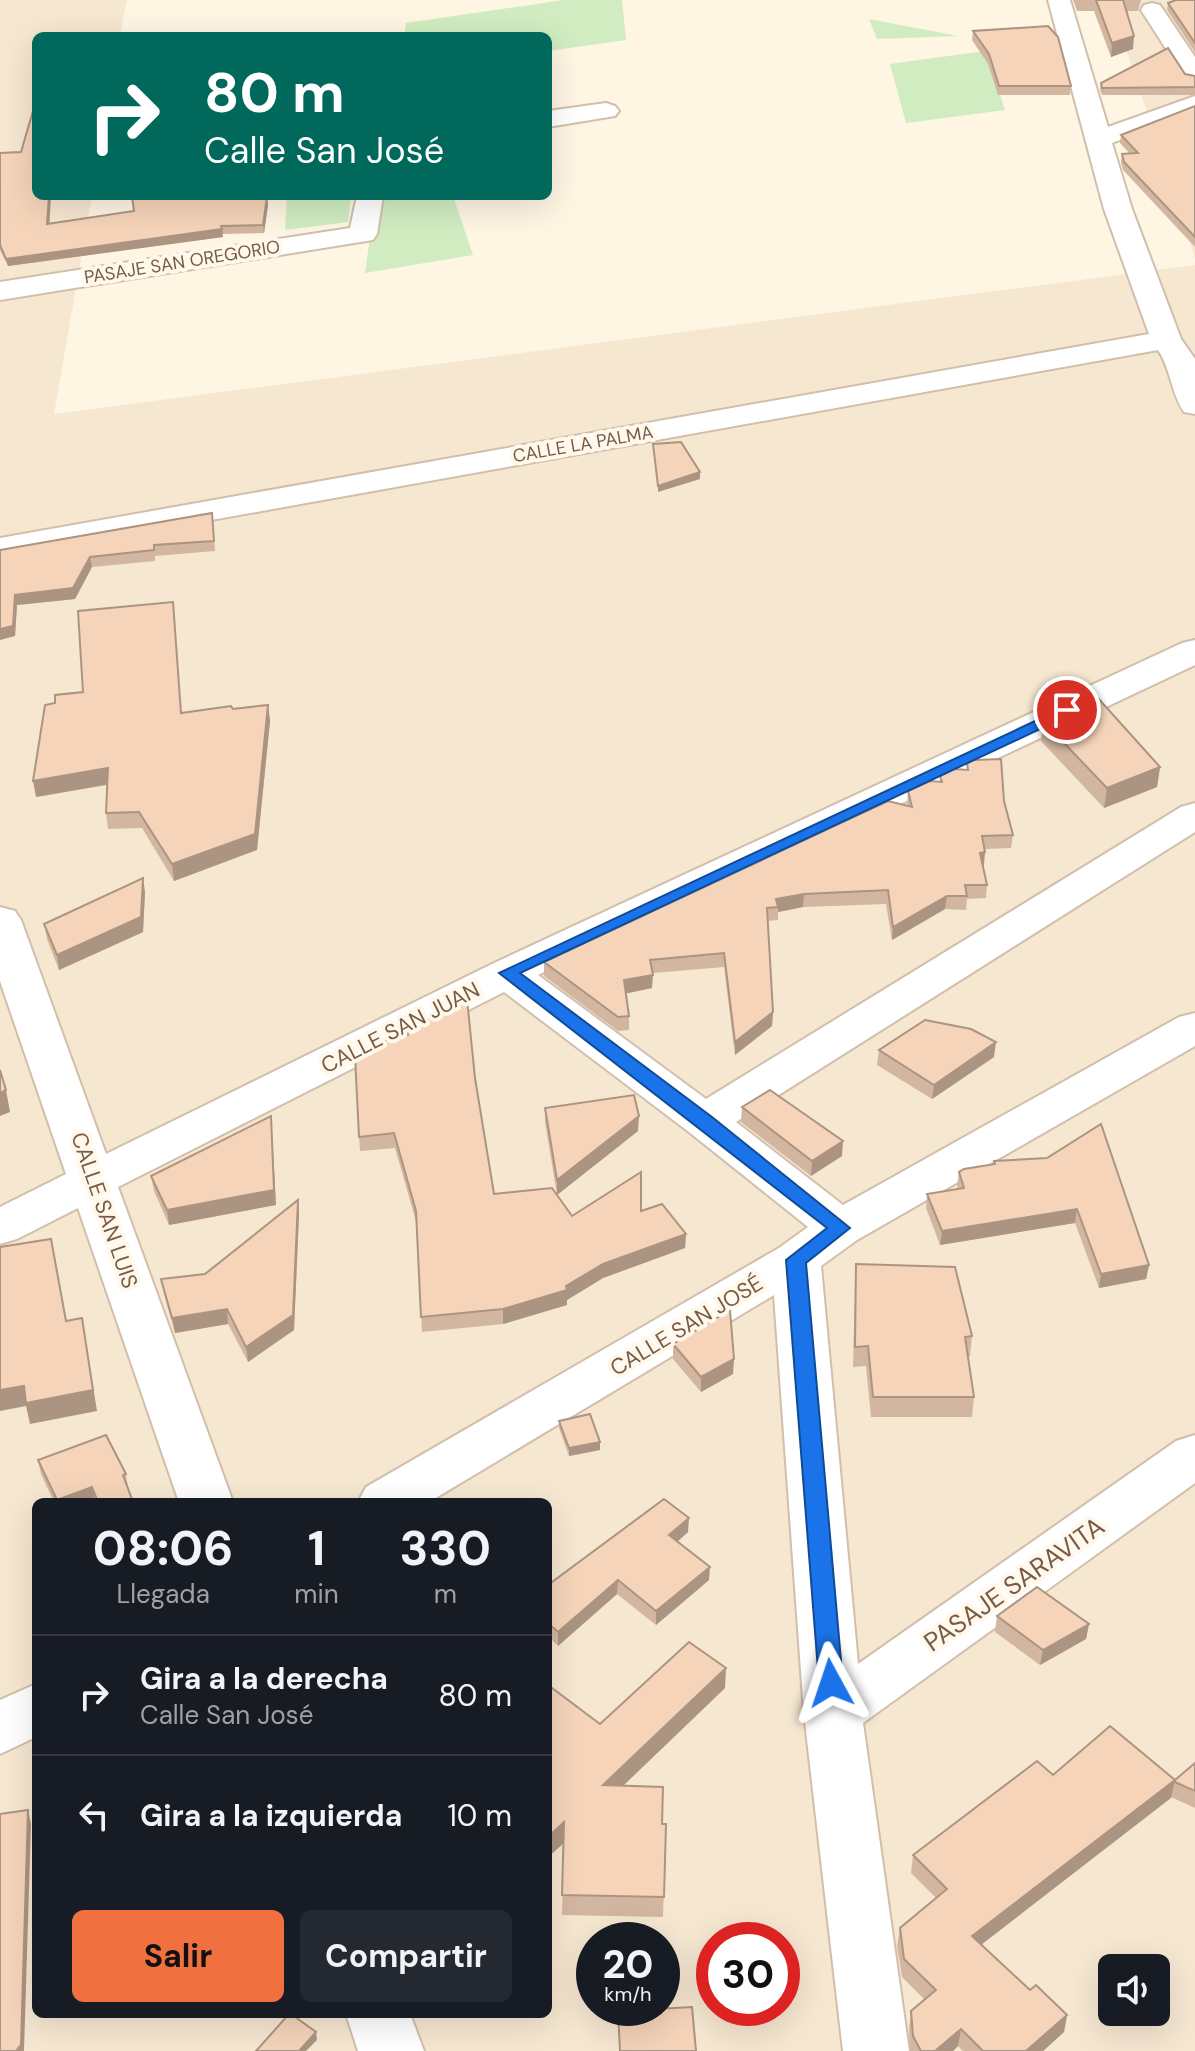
<!DOCTYPE html>
<html lang="es">
<head>
<meta charset="utf-8">
<style>
  :root { --surface:#171b24; --page:#242831; --text:#f1f3f6; --muted:#9ea1a6; --line:#363941; --accent:#f07040 }
  body { margin:0; font-family:"DM Sans",sans-serif; background:var(--page); color:var(--text); height:100vh; display:flex; flex-direction:column; font-size:30px; white-space:nowrap }
  * { box-sizing:border-box; margin:0 }
  p { font-size:26px; color:var(--muted) }
  .icon { flex:none; width:44px; height:44px; fill:none; stroke:currentColor; stroke-width:2; stroke-linecap:round; stroke-linejoin:round }
  .map { position:relative; flex:1; overflow:hidden }
  .panel { position:absolute; left:32px; top:1498px; width:520px; height:520px; display:flex; flex-direction:column; background:var(--surface); border-radius:12px; box-shadow:0 8px 32px #0002 }
  .panel>* { flex:none }
  .banner { position:absolute; left:32px; top:32px; width:520px; height:168px; border-radius:12px; box-shadow:0 8px 32px #0002; background:#00695c; color:#fff; overflow:hidden }
  .fabs { position:absolute; left:1098px; top:1954px; display:grid; gap:16px }
  .fabs a { display:grid; place-items:center; width:72px; height:72px; border-radius:12px; background:var(--surface); box-shadow:0 8px 32px #0002; font-size:40px }
  .speed { position:absolute; left:576px; top:1922px; display:flex; gap:16px; font-size:40px; font-weight:700; text-align:center }
  .speed>* { display:grid; place-content:center; width:104px; height:104px; border-radius:50%; background:var(--surface); box-shadow:0 8px 32px #0002; line-height:1 }
  .speed small { font-size:20px; font-weight:400 }
  .speed .limit { border:12px solid #d22; background:#fff; color:#111 }
  .pin { position:absolute; display:grid; place-items:center; width:68px; height:68px; color:#fff; margin:-34px; border:4px solid #fff; border-radius:50%; box-shadow:0 2px 8px #0007 }
  .me { position:absolute; width:88px; margin:-44px; rotate:355deg; stroke-linejoin:round; filter:drop-shadow(0 0 6px #0008) }
  .turn { display:flex; align-items:center; gap:28px; height:168px; padding:0 40px; font-size:36px }
  .turn .icon { width:104px; height:104px; stroke-width:2.5 }
  .turn b { display:block; font-size:56px; line-height:68px }
  .eta { display:flex; justify-content:space-evenly; align-items:center; height:136px; text-align:center }
  .eta b { font-size:48px; font-weight:700; line-height:56px }
  .action { display:flex; gap:16px; margin-top:auto; padding:16px 40px }
  .action a { flex:1; height:92px; border-radius:12px; background:var(--accent); color:#111; font-size:32px; font-weight:700; line-height:92px; text-align:center }
  .action a+a { background:var(--page); color:var(--text) }
  ul { padding:0; list-style:none }
  li { display:flex; align-items:center; gap:24px; height:120px; padding:0 40px; border-top:2px solid var(--line) }
  li div { flex:1 }
  li b { display:block; font-size:30px }
  li em { font-style:normal }
  .map>svg:first-child { display:block }
</style>
</head>
<body>
<div class="map">
<svg width="1195" height="2051" viewBox="0 0 1195 2051">
  <rect width="100%" height="100%" fill="#fef5e3"/>
  <g fill="#f6e7d1" fill-rule="evenodd">
    <path d="M0,0h127l-7,36h-84v160h56l-38,218 1141,-149v1786h-1195zM36,1502h512v512h-512zM594,1940h68v68h-68zM714,1940h68v68h-68zM1112,1968h44v44h-44z"/>
    <polygon points="1110,0 1195,0 1195,258"/>
  </g>
  <g fill="#d0ecc0">
    <polygon points="564,0 622,0 626,40 548,51 548,36 404,36 406,23"/>
    <polygon points="869,19 958,36 877,39"/>
    <polygon points="985,51 1005,110 906,123 890,64"/>
    <polygon points="287,196 351,196 348,222 285,230"/>
    <polygon points="376,196 453,196 473,255 365,273"/>
  </g>
  <g fill="none" stroke-linecap="round" stroke-linejoin="round">
    <g stroke="#d2bfab" stroke-width="4">
      <g id="minor">
        <path d="M1048,0h22l38,127 87,-31v16l-83,31 20,66 49,130 14,20v55l-11,-2c-13,-19 -13,-43 -26,-62l-1158,208v-20l1149,-204 -45,-125z"/>
        <polygon points="1152,3 1160,5 1195,57 1195,82 1186,80 1141,10 1144,5"/>
        <polygon points="606,103 615,106 619,111 615,116 548,127 548,111"/>
        <polygon points="357,196 383,196 377,234 373,240 0,300 0,282 350,228"/>
        <polygon points="1195,640 1195,665 538,975 706,1099 1181,807 1195,803 1195,832 736,1122 843,1205 1179,1017 1195,1013 1195,1046 857,1240 821,1266 858,1664 1176,1441 1195,1435 1195,1483 863,1723 909,2051 843,2051 804,1713 774,1295 429,1502 358,1502 366,1487 779,1248 808,1227 689,1132 504,992 118,1187 233,1502 179,1502 78,1208 17,1239 0,1244 0,1207 66,1174 0,981 0,907 15,911 21,920 106,1154 492,964 1182,643"/>
        <polygon points="36,1684 36,1737 0,1754 0,1700"/>
        <polygon points="346,2014 410,2014 424,2051 358,2051"/>
      </g>
    </g>
    <use href="#minor" fill="#fff" fill-rule="evenodd"/>
  </g>
  <g fill="#d3b69f">
    <polygon points="1073,0 1141,0 1138,11 1127,11 1133,49 1111,57 1094,11 1077,11"/>
    <polygon points="1195,0 1195,52 1167,10 1168,3"/>
    <polygon points="973,31 1071,86 1070,95 998,95 988,64 972,40"/>
    <polygon points="1185,74 1195,76 1195,95 1102,95 1100,90 1101,83"/>
    <polygon points="1195,106 1195,247 1123,170 1121,162 1122,154 1130,154 1120,143 1121,135"/>
    <polygon points="0,153 49,224 268,205 264,233 222,234 223,237 8,266 0,250"/>
    <polygon points="213,523 215,551 155,556 155,561 92,567 75,599 17,605 15,636 0,550"/>
    <polygon points="55,703 182,713 268,705 270,721 257,850 174,881 142,828 108,829 106,813 107,785 36,797"/>
    <polygon points="1043,721 1160,767 1157,787 1104,808 1041,741"/>
    <polygon points="967,763 1004,801 1013,835 1011,848 985,849 983,866 987,885 986,898 967,899 966,910 945,909 892,940 886,904 803,907 778,912 778,920 768,921 773,1012 772,1026 735,1055 724,967 652,973 652,988 626,993 629,1016 629,1030 618,1031 544,976 544,962 907,806 908,791 940,781 940,776 967,770"/>
    <polygon points="145,892 143,932 59,970 47,939 44,924"/>
    <polygon points="407,1030 475,1078 494,1194 557,1195 545,1122 545,1108 638,1131 557,1195 572,1216 641,1211 686,1234 685,1248 603,1278 567,1300 567,1305 503,1324 422,1332 417,1225 395,1148 360,1151 359,1137 407,1035"/>
    <polygon points="879,1050 994,1057 932,1099 877,1065"/>
    <polygon points="742,1107 842,1156 811,1176 741,1122"/>
    <polygon points="271,1116 276,1205 169,1225 154,1191 151,1176"/>
    <polygon points="1047,1158 1149,1265 1146,1279 1099,1288 1075,1223 940,1245 926,1208 927,1194 958,1189 957,1186 959,1172 994,1164 994,1161"/>
    <polygon points="298,1200 299,1215 294,1330 248,1362 228,1324 175,1333 164,1294 161,1279 205,1274"/>
    <polygon points="856,1264 972,1336 970,1356 968,1356 974,1397 972,1417 871,1417 866,1366 853,1367 855,1284"/>
    <polygon points="673,1344 733,1374 701,1392 673,1359"/>
    <polygon points="559,1421 600,1450 569,1456 559,1428"/>
    <polygon points="38,1460 126,1474 128,1488 133,1502 54,1502 41,1474"/>
    <polygon points="688,1532 677,1542 709,1580 656,1625 617,1594 558,1646 548,1636 548,1585"/>
    <polygon points="997,1616 1089,1624 1086,1639 1040,1665 995,1632"/>
    <polygon points="725,1688 623,1786 662,1824 666,1824 663,1917 562,1915 564,1843 548,1857 548,1691 600,1724"/>
    <polygon points="1195,1763 1195,1808 1171,1797 981,1945 1030,1990 1067,2015 1064,2032 1043,2051 963,2051 958,2046 953,2051 910,2051 909,2029 911,2011 925,2000 902,1977 897,1946 900,1928 936,1898 911,1873 913,1855 1053,1775 1175,1780"/>
  </g>
  <g fill="#ac9482">
    <polygon points="1134,36 1133,49 1111,57 1112,43"/>
    <polygon points="49,196 51,196 49,232 47,224"/>
    <polygon points="267,197 268,205 264,233 263,225"/>
    <polygon points="222,229 223,237 8,266 6,259"/>
    <polygon points="700,472 700,479 658,492 658,486"/>
    <polygon points="90,557 92,567 75,599 17,605 15,636 0,640 0,629 15,595"/>
    <polygon points="268,705 270,721 257,850 174,881 172,864"/>
    <polygon points="1160,767 1157,787 1104,808 1107,788"/>
    <polygon points="108,768 110,784 36,797 33,781"/>
    <polygon points="985,852 984,865 978,867 980,853"/>
    <polygon points="143,878 145,892 143,932 59,970 57,955"/>
    <polygon points="804,894 803,907 778,912 778,907 776,899"/>
    <polygon points="947,896 945,909 892,940 893,927"/>
    <polygon points="653,975 652,988 624,994 624,980"/>
    <polygon points="773,1012 772,1026 735,1055 735,1042"/>
    <polygon points="996,1042 994,1057 932,1099 934,1085"/>
    <polygon points="6,1090 10,1112 0,1116 0,1093"/>
    <polygon points="271,1116 276,1205 169,1225 167,1210"/>
    <polygon points="639,1116 638,1131 557,1195 557,1180"/>
    <polygon points="843,1141 842,1156 811,1176 812,1161"/>
    <polygon points="298,1200 299,1215 294,1330 248,1362 246,1347"/>
    <polygon points="1077,1209 1075,1223 940,1245 942,1231"/>
    <polygon points="686,1234 685,1248 603,1278 567,1300 567,1305 503,1324 503,1309 566,1286 603,1264"/>
    <polygon points="1149,1265 1146,1279 1099,1288 1101,1274"/>
    <polygon points="227,1309 228,1324 175,1333 172,1318"/>
    <polygon points="82,1318 97,1411 30,1424 26,1406 0,1411 0,1390"/>
    <polygon points="734,1359 733,1374 701,1392 701,1377"/>
    <polygon points="600,1442 600,1450 569,1456 569,1448"/>
    <polygon points="92,1487 95,1501 57,1502 57,1500"/>
    <polygon points="689,1518 688,1532 669,1549 669,1535"/>
    <polygon points="710,1567 709,1580 656,1625 656,1611"/>
    <polygon points="618,1580 617,1594 558,1646 558,1632"/>
    <polygon points="1089,1624 1086,1639 1040,1665 1043,1650"/>
    <polygon points="726,1668 725,1688 603,1805 603,1785"/>
    <polygon points="1175,1780 1171,1798 969,1954 972,1936"/>
    <polygon points="28,1810 31,1824 24,2051 16,2051"/>
    <polygon points="564,1822 565,1842 548,1857 548,1837"/>
    <polygon points="1067,2015 1064,2032 1043,2051 1026,2051"/>
    <polygon points="961,2029 958,2046 953,2051 935,2051"/>
    <polygon points="316,2032 317,2040 306,2051 299,2051"/>
  </g>
  <g fill="#f5d4b9" stroke="#ac9482" stroke-width="2">
    <polygon points="1096,0 1123,0 1134,36 1112,43"/>
    <polygon points="1176,0 1195,0 1195,43 1168,3"/>
    <polygon points="1048,26 1058,37 1071,86 999,86 989,54 973,31"/>
    <polygon points="1168,48 1185,74 1195,76 1195,87 1102,88 1101,83"/>
    <polygon points="1195,106 1195,237 1124,162 1122,154 1138,153 1121,135"/>
    <polygon points="33,111 36,111 36,196 49,196 47,224 134,211 132,196 264,196 267,197 263,225 221,226 222,229 6,259 0,245 0,153 21,152"/>
    <polygon points="681,442 700,472 658,486 653,444"/>
    <polygon points="212,513 214,541 154,545 154,550 90,557 73,588 15,595 13,626 0,629 0,550"/>
    <polygon points="173,602 181,713 231,706 233,709 268,705 255,834 172,864 139,812 106,813 108,768 33,781 45,705 55,703 55,695 83,692 78,611"/>
    <polygon points="1097,697 1160,767 1107,788 1043,721"/>
    <polygon points="1001,759 1004,801 1013,835 982,836 985,852 980,853 987,885 965,885 967,896 947,896 893,927 888,890 804,894 776,899 778,907 767,908 773,1012 735,1042 724,953 650,960 653,975 624,980 629,1016 618,1017 544,962 888,801 912,807 908,791 930,781 942,782 940,776 954,769 968,770 967,763 974,760"/>
    <polygon points="143,878 141,917 57,955 44,924"/>
    <polygon points="467,999 475,1078 494,1194 552,1188 572,1216 641,1172 641,1211 662,1204 686,1234 603,1264 566,1286 567,1290 503,1309 421,1317 416,1211 394,1133 359,1137 355,1056 393,1037 408,1035 407,1030"/>
    <polygon points="925,1020 971,1029 996,1042 934,1085 879,1050"/>
    <polygon points="0,1070 6,1090 0,1093"/>
    <polygon points="770,1090 843,1141 812,1161 742,1107"/>
    <polygon points="634,1095 639,1116 557,1180 545,1108"/>
    <polygon points="271,1116 274,1190 167,1210 151,1176"/>
    <polygon points="1101,1124 1149,1265 1101,1274 1077,1209 942,1231 927,1194 964,1188 959,1172 964,1169 995,1164 994,1161 1047,1158"/>
    <polygon points="298,1200 293,1315 246,1347 227,1309 172,1318 161,1279 205,1274"/>
    <polygon points="51,1239 66,1321 82,1318 93,1390 26,1403 24,1386 0,1390 0,1247"/>
    <polygon points="856,1264 955,1267 972,1336 965,1337 974,1397 873,1397 868,1346 855,1347"/>
    <polygon points="730,1310 734,1359 701,1377 673,1344"/>
    <polygon points="590,1414 600,1442 569,1448 559,1421"/>
    <polygon points="106,1435 126,1474 123,1475 133,1502 98,1502 92,1487 57,1500 38,1460"/>
    <polygon points="664,1499 689,1518 669,1535 710,1567 656,1611 618,1580 558,1632 548,1623 548,1585"/>
    <polygon points="1037,1587 1089,1624 1043,1650 997,1616"/>
    <polygon points="689,1642 726,1668 603,1785 663,1787 662,1824 666,1824 664,1897 562,1895 564,1822 548,1837 548,1691 552,1688 600,1724"/>
    <polygon points="1110,1726 1175,1780 972,1936 1030,1990 1036,1985 1067,2015 1026,2051 983,2051 961,2029 935,2051 921,2051 913,2036 911,2011 936,1990 904,1959 900,1928 947,1889 913,1855 1037,1761 1053,1775"/>
    <polygon points="1195,1763 1195,1791 1175,1782 1175,1780"/>
    <polygon points="28,1810 21,2045 16,2051 0,2051 0,1814"/>
    <polygon points="692,2007 696,2051 620,2051 618,2011"/>
    <polygon points="289,2014 291,2014 316,2032 299,2051 256,2051"/>
  </g>
  <polygon fill="#1a73e8" stroke="#114b97" stroke-width="2" points="1067,706 1075,710 1072,714 520,973 712,1117 850,1228 806,1263 843,1683 839,1690 831,1692 823,1690 819,1683 786,1260 827,1228 499,973"/>
  <g text-anchor="middle" stroke-width="8" stroke-linejoin="round" paint-order="stroke">
    <g font-size="18" fill="#785b47" stroke="#fff8eb">
      <text transform="translate(182 262) rotate(-9)" y="6">PASAJE SAN OREGORIO</text>
      <text transform="translate(583 444) rotate(-10)" y="6">CALLE LA PALMA</text>
    </g>
    <g font-size="22" fill="#785b47" stroke="#fff8eb">
      <text transform="translate(400 1027) rotate(-27)" y="8">CALLE SAN JUAN</text>
      <text transform="translate(105 1210) rotate(71)" y="8">CALLE SAN LUIS</text>
      <text transform="translate(686 1325) rotate(-31)" y="8">CALLE SAN JOSÉ</text>
    </g>
    <g font-size="26" fill="#785b47" stroke="#fff8eb">
      <text transform="translate(1014 1584) rotate(-35)" y="9">PASAJE SARAVITA</text>
    </g>
  </g>
</svg>
<div class="fabs">
<a><svg class="icon" aria-label="sound" viewBox="0 0 24 24"><path d="M4 9h4l5-4v14l-5-4H4zM17 9q2 3 0 6"/></svg></a>
</div>
<div class="speed"><div>20<small>km/h</small></div><div class="limit">30</div></div>
<div class="pin" style="left:1067px;top:710px;background:#d93025"><svg class="icon" aria-label="arrive" viewBox="0 0 24 24"><path d="M6 21V4h12l-3 4 3 4H6"/></svg></div>
<svg class="me" style="left:831px;top:1683px" viewBox="-20 -20 40 40"><path d="M0-17L14 15 0 8-14 15z" fill="#1a73e8" stroke="#fff" stroke-width="4"/></svg>
<div class="banner">
<div class="turn"><svg class="icon" aria-label="right" viewBox="0 0 24 24"><path d="M7 20v-9h11M14 6l5 5-5 5"/></svg><div><b>80 m</b>Calle San José</div></div>
</div>
<section class="panel">
<div class="eta">
<div><b>08:06</b><p>Llegada</p></div>
<div><b>1</b><p>min</p></div>
<div><b>330</b><p>m</p></div>
</div>
<ul>
<li><svg class="icon" aria-label="right" viewBox="0 0 24 24"><path d="M7 20v-9h11M14 6l5 5-5 5"/></svg><div><b>Gira a la derecha</b><p>Calle San José</p></div><em>80 m</em></li>
<li><svg class="icon" aria-label="left" viewBox="0 0 24 24"><path d="M17 20v-9H6M10 6l-5 5 5 5"/></svg><div><b>Gira a la izquierda</b></div><em>10 m</em></li>
</ul>
<div class="action"><a>Salir</a><a>Compartir</a></div>
</section>
</div>
</body>
</html>
